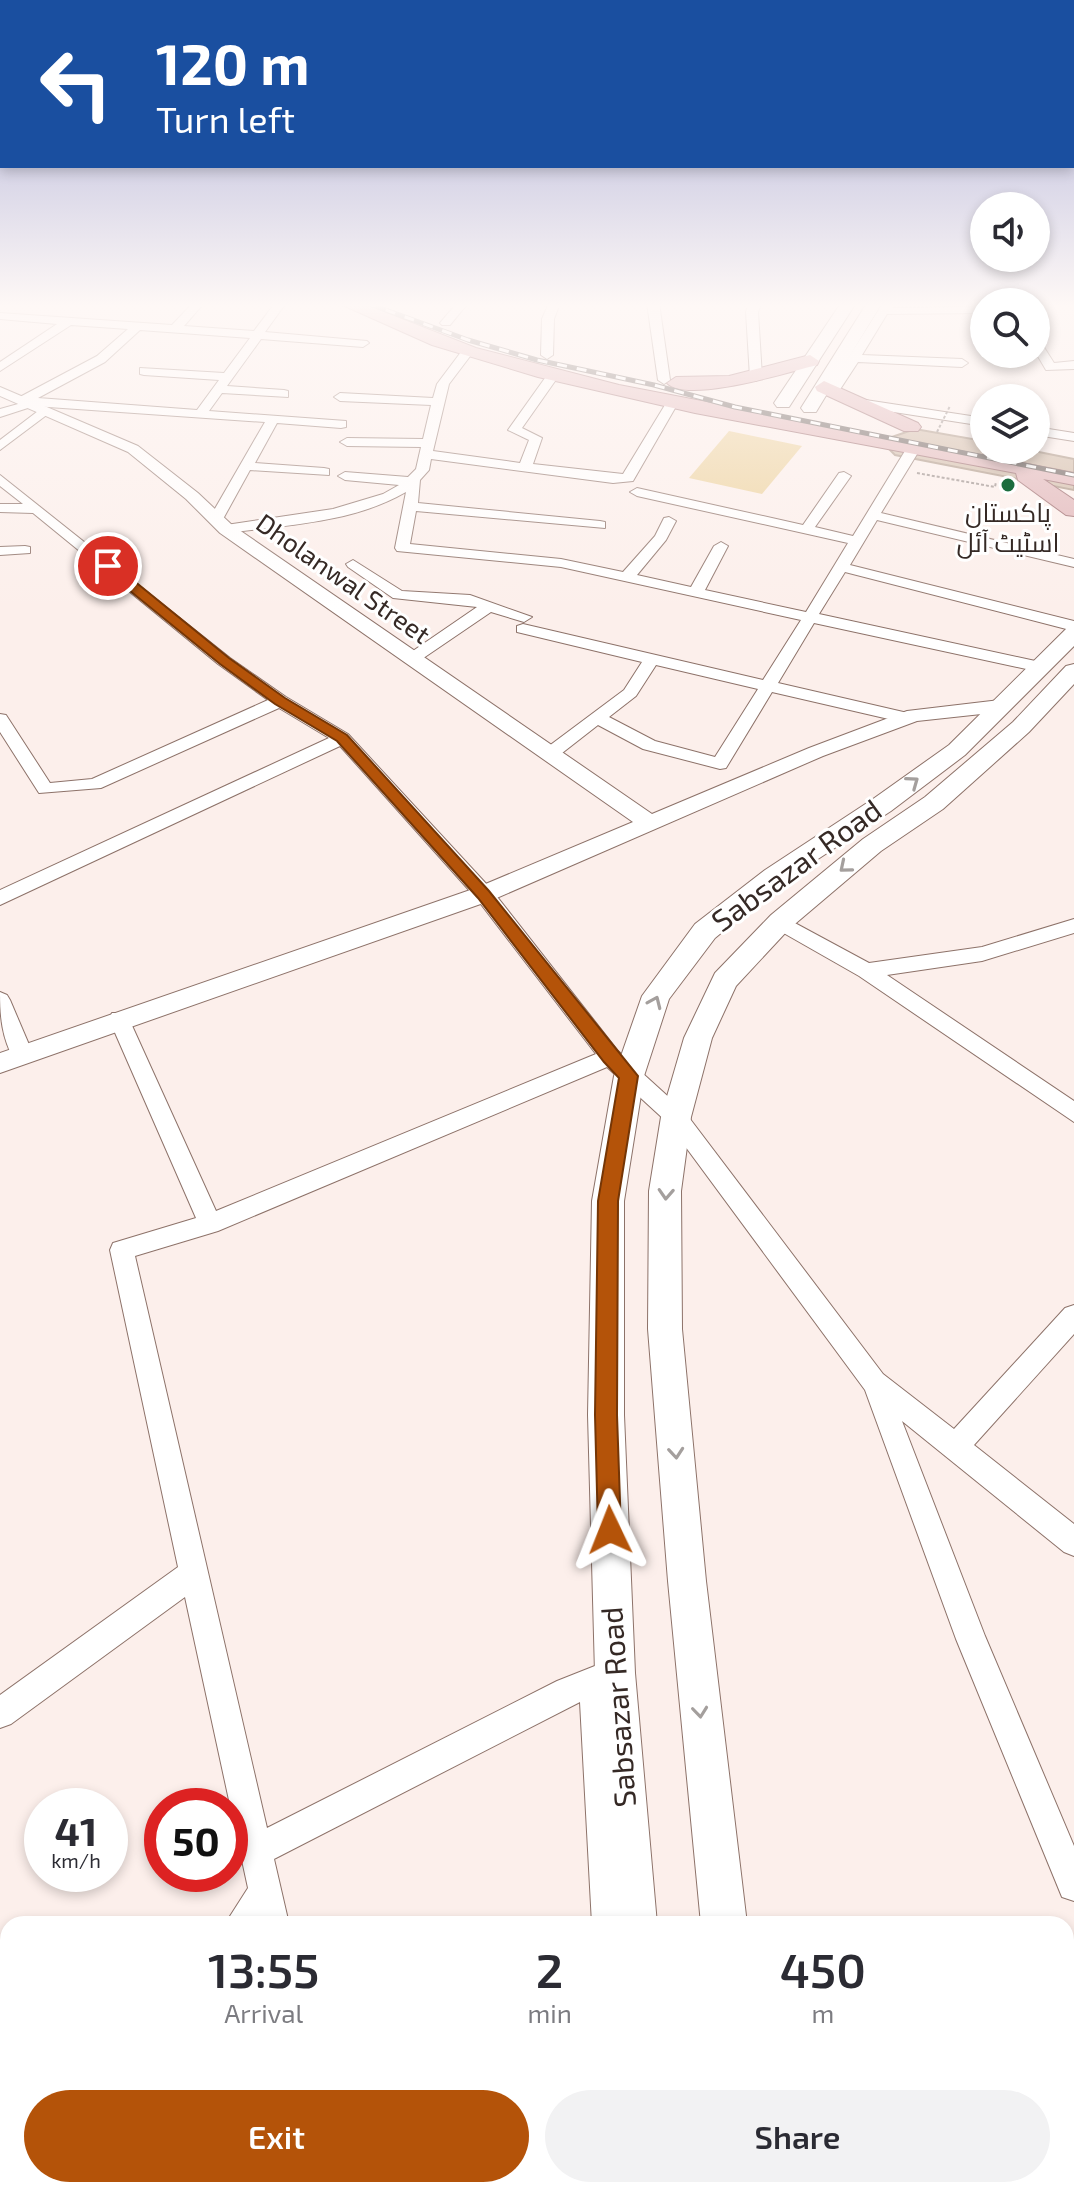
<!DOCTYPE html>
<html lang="en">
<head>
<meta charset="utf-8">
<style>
  :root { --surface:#fff; --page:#f2f2f3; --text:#2b2b33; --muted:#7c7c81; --accent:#b45309 }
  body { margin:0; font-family:"Exo 2",Cairo,sans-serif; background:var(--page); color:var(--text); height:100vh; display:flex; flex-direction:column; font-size:30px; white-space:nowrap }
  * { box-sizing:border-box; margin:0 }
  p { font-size:26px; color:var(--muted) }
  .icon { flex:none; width:44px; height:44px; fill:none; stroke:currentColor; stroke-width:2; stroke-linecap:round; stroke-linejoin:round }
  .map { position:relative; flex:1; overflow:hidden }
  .details { position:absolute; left:0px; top:1916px; width:1074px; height:282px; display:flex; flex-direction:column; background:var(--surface); border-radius:24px 24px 0 0; box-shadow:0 4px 12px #0003 }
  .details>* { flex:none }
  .top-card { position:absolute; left:0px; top:0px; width:1074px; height:168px; box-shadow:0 4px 12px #0003; background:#1a4fa0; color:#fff; overflow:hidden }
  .fabs { position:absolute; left:970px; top:192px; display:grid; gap:16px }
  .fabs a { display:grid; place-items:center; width:80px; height:80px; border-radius:50%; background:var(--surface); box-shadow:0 4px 12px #0003; font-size:40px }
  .speed { position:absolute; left:24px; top:1788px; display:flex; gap:16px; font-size:40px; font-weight:700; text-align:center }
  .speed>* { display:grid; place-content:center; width:104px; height:104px; border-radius:50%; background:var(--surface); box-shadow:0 4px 12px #0003; line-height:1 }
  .speed small { font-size:20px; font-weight:400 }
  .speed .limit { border:12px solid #d22; background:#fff; color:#111 }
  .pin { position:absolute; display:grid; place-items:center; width:68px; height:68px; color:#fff; margin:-34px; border:4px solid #fff; border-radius:50%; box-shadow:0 2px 8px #0007 }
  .me { position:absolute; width:88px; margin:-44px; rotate:358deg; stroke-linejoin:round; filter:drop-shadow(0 0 6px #0008) }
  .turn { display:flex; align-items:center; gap:28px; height:168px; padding:0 24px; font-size:36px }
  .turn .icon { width:104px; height:104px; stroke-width:2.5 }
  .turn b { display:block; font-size:56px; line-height:68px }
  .eta { display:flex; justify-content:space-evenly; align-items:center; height:136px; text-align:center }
  .eta b { font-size:48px; font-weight:600; line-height:56px }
  .button { display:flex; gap:16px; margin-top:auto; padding:16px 24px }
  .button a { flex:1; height:92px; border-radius:48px; background:var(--accent); color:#fff; font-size:32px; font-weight:600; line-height:92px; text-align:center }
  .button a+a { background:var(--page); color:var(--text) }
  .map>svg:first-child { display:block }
</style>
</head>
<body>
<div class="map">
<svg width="1074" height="2197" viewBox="0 0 1074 2197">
  <rect width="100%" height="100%" fill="#fcefeb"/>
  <polygon fill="#ecd19b" points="729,431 802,446 762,494 689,478"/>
  <polygon fill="#d0b9a5" stroke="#a8917f" stroke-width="2" points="915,429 984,441 984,450 1029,450 1074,459 1074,490 895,455 888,448 886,439"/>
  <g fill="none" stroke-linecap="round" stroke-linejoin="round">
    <g stroke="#8d7269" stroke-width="2">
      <g id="minor">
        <path d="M193,303h11l-20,23 70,5 21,-28h11l-21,29 102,9 2,2 -6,4 -102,-8 -34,47 57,4 4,1v6l-66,-4 -13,18 137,10v6l-5,1 -64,-5 -22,40 69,5 5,1v6l-79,-5 -27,49 -7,4 -7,-4 56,-97 -231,-16 -34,11v-8l18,-5v-6l79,-42 31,-27 -57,-4 -71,46v-9l57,-38 -57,-5v-6l172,12zM140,330l110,8 -26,35 -84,-5v6l4,1 75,5 -22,30 -159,-12 67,-36z"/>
        <polygon points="457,303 468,303 450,325 442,325 440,323"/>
        <polygon points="549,303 560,303 554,319 553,355 547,359 541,355 542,319"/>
        <polygon points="647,303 659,303 670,380 664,384 658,380"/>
        <polygon points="749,303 761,303 758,312 762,377 756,381 750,377 746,312"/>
        <polygon points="883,303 894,303 892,308 984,307 984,313 887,314 862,355 962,359 968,363 962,367 858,362 837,394 829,394 827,391"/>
        <polygon points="1036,339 1040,341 1054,363 1074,361 1074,369 1046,370 1036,353"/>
        <path d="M468,347l6,4 -25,33 -16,67 87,12 9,-23 -21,-10 42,-59 4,-1 6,4 -38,54 20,10 -9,26 90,10 45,-74 10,3 -45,78 -20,2 -182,-24 -2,11 -9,10 -2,23 182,18 5,1v6l-189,-17 -6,33 151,15 62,13 32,-36 9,-18 5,-1 7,4 -10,19 -29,35 54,12 23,-41 7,-4 7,4 -23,44 101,22 42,-69 -211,-47 -7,-4 7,-4 166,37 36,-52 5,-1 7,4 -36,51 38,9 55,-90 7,-4 7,4 -41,67 193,46v8l-197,-47 -27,45 224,56v10l-229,-59 -26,42 221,48 8,5 -8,5 -226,-49 -36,60 134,31 2,4 -2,4 -6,1 -134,-31 -46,76 -6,1 -77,-20 -45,-24 -41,32h-12l-3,-4 3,-4 79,-59 18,-28 -125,-30v-6l6,-2 240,56 38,-60 -240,-53 -164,-16 -2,-3 11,-56c-53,31 -120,33 -180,41l-7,-4 7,-4 107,-16 50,-15 16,-9 -54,-5 -7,-4 7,-4 63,5 8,-8 5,-22 -74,-1 -7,-4 7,-4 76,1 8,-34 -91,-4 -6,-4 6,-4 93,5 4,-14 27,-36zM656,665l102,24 -43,68 -60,-16 -46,-24 27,-21z"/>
        <polygon points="859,399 984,418 984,426 855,406 853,403"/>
        <polygon points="42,408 52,411 0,450 0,440"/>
        <polygon points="1036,427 1074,433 1074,441 1036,435"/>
        <polygon points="0,475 230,658 286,697 348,734 491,889 618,1051 684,1111 883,1374 954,1429 1065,1308 1074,1305 1074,1334 974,1445 1074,1524 1074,1556 1064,1552 902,1421 985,1636 1074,1846 1074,1901 1062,1897 956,1639 865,1390 668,1123 607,1067 218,1231 135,1256 267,1828 557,1681 615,1658 626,1662 630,1673 626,1684 610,1690 626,1924 592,1924 580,1702 274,1859 289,1924 225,1924 248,1888 185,1597 11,1724 0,1728 0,1695 178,1567 110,1250 113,1243 196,1218 109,1019 112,1013 126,1013 129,1019 216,1211 596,1054 477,899 340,746 0,905 0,890 329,738 279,708 101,788 39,793 0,732 0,714 6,715 50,783 92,779 268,700 218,664 33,513 0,512 0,504 23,504 0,486"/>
        <polygon points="25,546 30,547 30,553 0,555 0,547"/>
        <polygon points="353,560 402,591 470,595 532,617 524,622 491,612 419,661 407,661 407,655 477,607 393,598 348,567 346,564"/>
        <polygon points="780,915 869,963 982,947 1074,919 1074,933 982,961 887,975 1074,1101 1074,1122 859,976 773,927 770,922 773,917"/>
        <path d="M0,992l7,3 3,5 23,54 -3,6 -8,2 -8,-2c-12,-23 -14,-42 -14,-68z"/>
        <polygon points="34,2190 73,2190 71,2197 32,2197"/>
        <polygon points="313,2190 349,2190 350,2197 314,2197"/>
        <polygon points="472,2190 519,2190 517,2197 470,2197"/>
        <polygon points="618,2190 654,2190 655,2197 619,2197"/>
      </g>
    </g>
    <g stroke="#8d7269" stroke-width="2">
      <polygon id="tertiary" points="0,387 138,446 198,493 232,525 652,814 809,748 907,711 1000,700 1010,706 1000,712 917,721 823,756 492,900 0,1073 0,1053 476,888 633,822 220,533 186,499 128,452 0,396"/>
    </g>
    <g stroke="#8d7269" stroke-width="2">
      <g id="secondary">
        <polygon points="841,303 856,303 789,407 777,407 774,403"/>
        <polygon points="867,303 882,303 816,412 804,412 801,408"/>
        <polygon points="1074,628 1074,646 965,755 891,811 783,882 715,938 669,999 644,1076 624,1201 624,1415 635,1673 657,1924 611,1924 595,1673 588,1415 592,1201 614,1076 642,996 695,924 765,870 873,799 949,745 1066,629"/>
        <polygon points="1074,664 1074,684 1029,732 943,809 881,851 789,929 736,986 712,1038 691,1117 681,1191 682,1329 706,1581 747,1924 701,1924 668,1581 648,1329 649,1191 661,1117 684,1038 715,973 771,915 863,839 925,797 1013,722 1066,666"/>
        <polygon points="637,2190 687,2190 688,2197 638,2197"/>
        <polygon points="737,2190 787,2190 788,2197 738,2197"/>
      </g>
    </g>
    <g stroke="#966365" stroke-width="2">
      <g id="primary">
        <polygon points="338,303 361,303 476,348 619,385 1074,473 1074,485 1043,479 1074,500 1074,516 1066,515 1018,480 1016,473 695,413 538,377 432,345"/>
        <path d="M810,355l9,6 -2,4c-28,7 -130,39 -150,18l9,-6 53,-1z"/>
        <polygon points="824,381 918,423 921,427 918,431 904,431 817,391 815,387"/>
      </g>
    </g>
    <polyline stroke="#968a86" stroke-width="2" stroke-dasharray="3 2" stroke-linecap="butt" points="917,473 995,487 996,482"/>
    <use href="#minor" fill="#fff" fill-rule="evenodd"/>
    <use href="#tertiary" fill="#fff" fill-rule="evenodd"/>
    <use href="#secondary" fill="#fff" fill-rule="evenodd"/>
    <use href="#primary" fill="#e0b4b7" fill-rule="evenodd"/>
    <g stroke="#655955" stroke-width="5">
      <polyline id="rail" points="367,303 468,340 537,360 654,385 735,407 1074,475"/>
    </g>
    <use href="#rail" stroke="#fff" stroke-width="3" stroke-dasharray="10" stroke-linecap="butt"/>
    <polyline stroke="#968a86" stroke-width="2" stroke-dasharray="3 2" stroke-linecap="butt" points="937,432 950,406"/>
  </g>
  <defs><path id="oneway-chevron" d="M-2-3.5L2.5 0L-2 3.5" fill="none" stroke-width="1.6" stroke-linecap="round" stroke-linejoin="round" transform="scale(2)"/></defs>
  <g stroke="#a49f9d">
    <use href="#oneway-chevron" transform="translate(913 782) rotate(-36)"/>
    <use href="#oneway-chevron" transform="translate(845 867) rotate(140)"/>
    <use href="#oneway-chevron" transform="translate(655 1002) rotate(-66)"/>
    <use href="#oneway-chevron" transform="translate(666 1194) rotate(93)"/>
    <use href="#oneway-chevron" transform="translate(676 1453) rotate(85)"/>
    <use href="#oneway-chevron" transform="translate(700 1712) rotate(84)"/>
  </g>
  <linearGradient id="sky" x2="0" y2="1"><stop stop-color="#a5a8d4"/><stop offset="0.5" stop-color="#fef8f6"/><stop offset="1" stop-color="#fef8f6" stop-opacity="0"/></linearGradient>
  <rect width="1074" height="611" fill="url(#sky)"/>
  <polygon fill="#b45309" stroke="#753606" stroke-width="2" points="103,563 112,563 229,658 285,698 347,735 489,891 638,1076 618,1201 617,1415 621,1530 618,1538 610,1542 602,1538 598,1530 595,1415 598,1201 619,1078 604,1062 478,898 337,741 275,704 220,664 103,569"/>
  <circle fill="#1b6d3e" stroke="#fff" stroke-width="3" cx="1008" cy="485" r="8"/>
  <g text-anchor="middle" stroke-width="6" stroke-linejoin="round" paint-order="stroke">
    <g font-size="26" fill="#352925" stroke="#fff">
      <text x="1008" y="522">پاکستان<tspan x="1008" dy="30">اسٹیٹ آئل</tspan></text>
    </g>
    <g font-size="26" fill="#352925" stroke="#fff">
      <text transform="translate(343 579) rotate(35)" y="9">Dholanwal Street</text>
    </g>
    <g font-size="30" fill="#352925" stroke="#fff">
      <text transform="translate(797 866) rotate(-36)" y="10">Sabsazar Road</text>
      <text transform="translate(619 1707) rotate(-94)" y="10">Sabsazar Road</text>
    </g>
  </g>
</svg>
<div class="fabs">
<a><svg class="icon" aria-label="sound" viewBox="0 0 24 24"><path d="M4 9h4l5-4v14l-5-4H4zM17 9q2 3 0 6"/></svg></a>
<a><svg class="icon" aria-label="search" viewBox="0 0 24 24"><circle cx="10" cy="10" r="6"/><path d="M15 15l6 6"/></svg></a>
<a><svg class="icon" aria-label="layers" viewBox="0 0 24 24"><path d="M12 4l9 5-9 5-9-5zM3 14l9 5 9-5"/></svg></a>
</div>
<div class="speed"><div>41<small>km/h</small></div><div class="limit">50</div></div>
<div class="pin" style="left:108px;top:566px;background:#d93025"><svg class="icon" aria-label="arrive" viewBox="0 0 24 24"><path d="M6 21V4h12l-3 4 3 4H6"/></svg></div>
<svg class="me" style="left:610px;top:1530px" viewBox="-20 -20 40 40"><path d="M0-17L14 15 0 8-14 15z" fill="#b45309" stroke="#fff" stroke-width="4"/></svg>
<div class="top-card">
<div class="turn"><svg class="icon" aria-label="left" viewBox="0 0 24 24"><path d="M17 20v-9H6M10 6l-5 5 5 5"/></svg><div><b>120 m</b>Turn left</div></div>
</div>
<section class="details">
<div class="eta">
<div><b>13:55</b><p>Arrival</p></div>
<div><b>2</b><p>min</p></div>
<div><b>450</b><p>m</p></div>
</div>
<div class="button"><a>Exit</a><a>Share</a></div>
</section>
</div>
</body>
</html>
